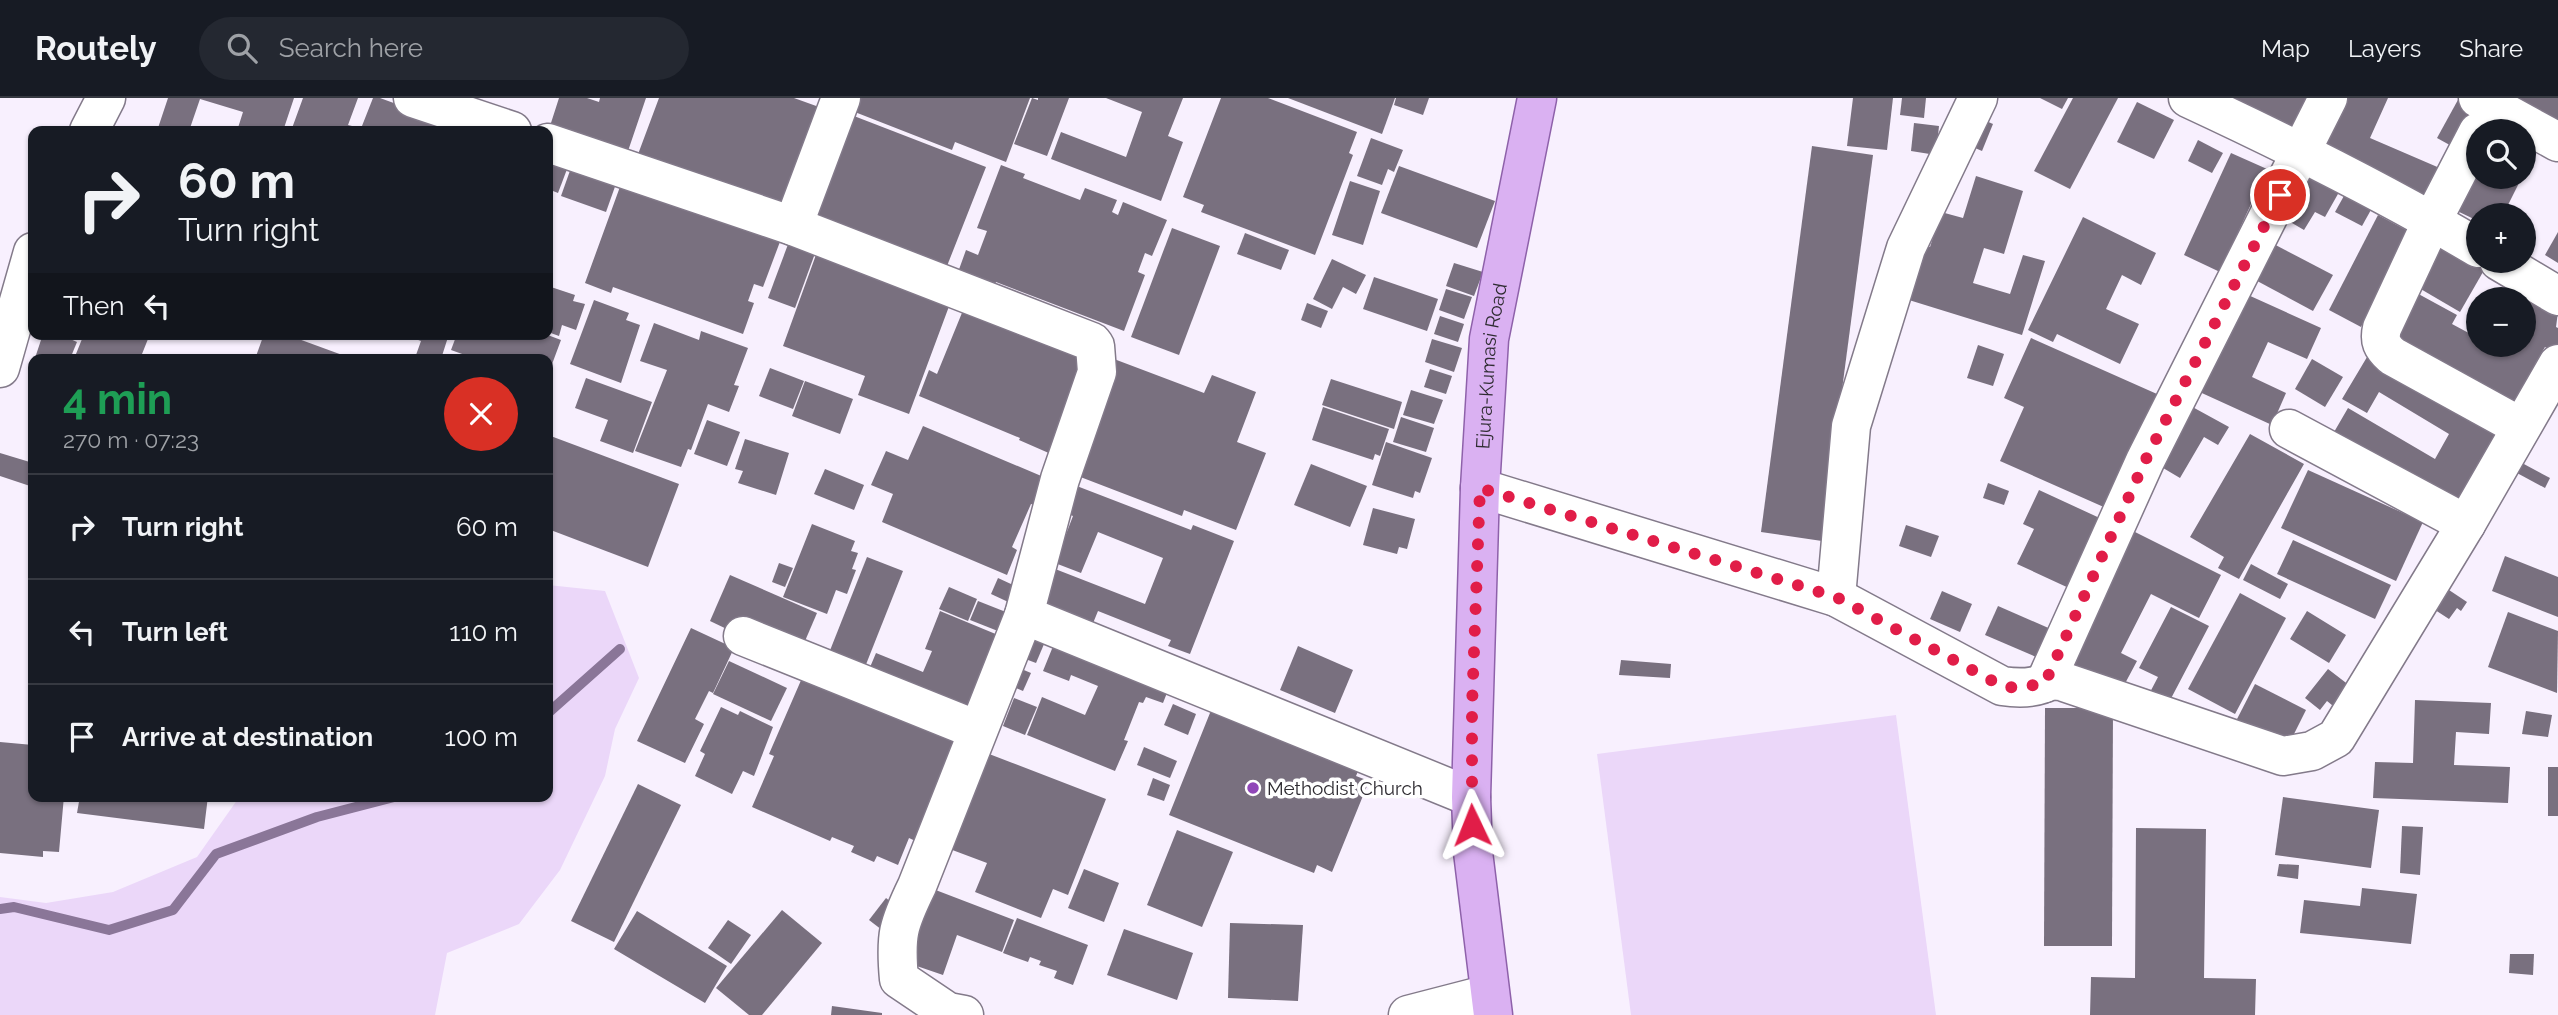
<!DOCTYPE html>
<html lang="en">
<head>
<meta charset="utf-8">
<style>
  :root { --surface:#171b24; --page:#242831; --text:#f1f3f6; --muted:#9ea1a6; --line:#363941 }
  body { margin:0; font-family:Raleway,sans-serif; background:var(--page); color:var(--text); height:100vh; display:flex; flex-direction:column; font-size:26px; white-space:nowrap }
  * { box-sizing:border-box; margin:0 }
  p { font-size:23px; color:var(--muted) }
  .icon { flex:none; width:38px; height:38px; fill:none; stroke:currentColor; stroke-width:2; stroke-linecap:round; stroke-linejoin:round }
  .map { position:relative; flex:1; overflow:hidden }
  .sheet { position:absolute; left:28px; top:256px; width:525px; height:448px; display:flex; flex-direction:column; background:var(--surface); border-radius:14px; box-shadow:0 2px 5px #0004 }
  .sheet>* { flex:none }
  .hud { position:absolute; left:28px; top:28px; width:525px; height:214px; border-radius:14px; box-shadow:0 2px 5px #0004; background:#171b24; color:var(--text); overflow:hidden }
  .tools { position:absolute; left:2466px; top:21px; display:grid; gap:14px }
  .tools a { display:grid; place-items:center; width:70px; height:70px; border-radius:50%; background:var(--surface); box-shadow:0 2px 5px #0004; font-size:35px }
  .pin { position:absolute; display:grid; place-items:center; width:60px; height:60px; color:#fff; margin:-30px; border:4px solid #fff; border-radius:50%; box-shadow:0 2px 7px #0007 }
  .me { position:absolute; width:77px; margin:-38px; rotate:358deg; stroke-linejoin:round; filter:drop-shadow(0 0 5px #0008) }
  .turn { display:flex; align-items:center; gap:24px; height:147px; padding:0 35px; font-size:32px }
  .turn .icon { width:91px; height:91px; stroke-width:2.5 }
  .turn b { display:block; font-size:49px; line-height:60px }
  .then { display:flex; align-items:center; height:66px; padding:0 35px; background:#0003; gap:14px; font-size:26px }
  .round { display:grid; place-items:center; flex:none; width:74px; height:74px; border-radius:37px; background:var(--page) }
  .headline { display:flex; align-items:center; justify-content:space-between; height:119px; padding:0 35px }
  h1 { font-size:42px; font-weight:700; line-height:52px; color:#1e9e55 }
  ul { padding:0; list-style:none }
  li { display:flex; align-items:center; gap:21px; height:105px; padding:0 35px; border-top:2px solid var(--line) }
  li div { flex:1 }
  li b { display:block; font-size:26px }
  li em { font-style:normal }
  header { display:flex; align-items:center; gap:42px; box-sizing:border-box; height:98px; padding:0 35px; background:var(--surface); border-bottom:2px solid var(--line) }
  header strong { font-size:33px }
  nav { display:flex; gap:38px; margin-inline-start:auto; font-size:24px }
  .search { width:490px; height:63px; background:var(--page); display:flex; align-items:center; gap:18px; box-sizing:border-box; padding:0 24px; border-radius:38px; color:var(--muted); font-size:26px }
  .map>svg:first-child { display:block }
</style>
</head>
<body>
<header>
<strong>Routely</strong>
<div class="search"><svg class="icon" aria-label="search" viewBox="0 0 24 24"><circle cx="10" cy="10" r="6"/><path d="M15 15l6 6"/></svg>Search here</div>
<nav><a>Map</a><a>Layers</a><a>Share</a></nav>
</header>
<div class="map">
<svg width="2558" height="917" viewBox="0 0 2558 917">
  <rect width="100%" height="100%" fill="#f8f0fe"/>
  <g fill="#ebd7f9">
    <polygon points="548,487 605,493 639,580 615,631 605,678 560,772 519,826 447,855 435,917 0,917 0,799 46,805 113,794 197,759 240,698 548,698"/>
    <polygon points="1896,617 1936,917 1631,917 1597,656"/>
  </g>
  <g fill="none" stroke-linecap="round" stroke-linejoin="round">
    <g stroke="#8a7698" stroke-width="10">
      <polyline points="548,615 620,551"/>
      <polyline points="0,811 14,809 109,832 173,812 216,756 317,719 398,698"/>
    </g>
  </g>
  <g fill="#79707f">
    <polygon points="168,0 294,0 283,33 237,33 243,14 200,1 189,33 157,33"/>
    <polygon points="303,0 358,0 348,27 352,28 350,33 291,33"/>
    <polygon points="373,0 380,0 470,33 360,33"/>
    <polygon points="559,0 587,0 599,4 600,0 646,0 628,53 550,28"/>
    <polygon points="659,0 794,0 819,9 782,106 718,82 712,96 634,67"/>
    <polygon points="846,0 1030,0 1006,64 955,44 952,52 842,9"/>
    <polygon points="1032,0 1038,2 1038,0 1069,0 1047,58 1014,46"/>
    <polygon points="1106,0 1183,0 1168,38 1183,44 1161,103 1051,61 1061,34 1126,59 1142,14"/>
    <polygon points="1221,0 1268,0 1357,34 1349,55 1353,57 1315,157 1201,114 1204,107 1183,99"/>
    <polygon points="1288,0 1395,0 1382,36"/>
    <polygon points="1396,0 1429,0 1423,17 1394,7"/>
    <polygon points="1853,0 1893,0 1887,52 1847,48"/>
    <polygon points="1902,0 1926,0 1924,20 1900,17"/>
    <polygon points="2040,0 2068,0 2062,11"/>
    <polygon points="2073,0 2118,0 2070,91 2034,73"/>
    <polygon points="2216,0 2309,0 2290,37"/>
    <polygon points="2339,0 2388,0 2370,40 2442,71 2430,99 2317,50"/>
    <polygon points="2459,0 2480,9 2457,51 2437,40"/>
    <polygon points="2512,0 2558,0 2558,24"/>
    <polygon points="2137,4 2174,22 2154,61 2117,44"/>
    <polygon points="841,13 986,69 947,168 797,125"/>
    <polygon points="1977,19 1993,26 1982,53 1966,46"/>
    <polygon points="1914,25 1939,28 1936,57 1911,53"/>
    <polygon points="2524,34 2541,42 2524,77"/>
    <polygon points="1371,40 1403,52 1394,74 1388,71 1382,87 1357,78"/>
    <polygon points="2198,42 2223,55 2212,75 2188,63"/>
    <polygon points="1812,48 1873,57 1822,443 1761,434"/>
    <polygon points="2231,55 2267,71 2220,174 2184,157"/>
    <polygon points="548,59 569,66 558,95 548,91"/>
    <polygon points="2478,60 2478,79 2522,79 2503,117 2478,117 2478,123 2453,111"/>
    <polygon points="2304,65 2343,87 2325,119 2315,114 2304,132 2275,115"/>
    <polygon points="572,67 617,83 606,114 561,98"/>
    <polygon points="1001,67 1025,76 1023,80 1080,102 1085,90 1117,102 1112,114 1118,117 1123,104 1167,122 1152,158 1145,155 1138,174 1145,177 1124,233 996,184 993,191 957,177 966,152 978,157 987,133 977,130"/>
    <polygon points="1399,68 1495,103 1477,150 1381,115"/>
    <polygon points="625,75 784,133 763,189 754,186 748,203 754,205 743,236 613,189 611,195 585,185"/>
    <polygon points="1976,78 2023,93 2004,156 1984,150 1973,185 2010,196 2023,157 2045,163 2022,237 1896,198 1913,144 1930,149 1941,114 1963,120"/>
    <polygon points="1350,83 1380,93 1363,147 1332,137"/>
    <polygon points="2350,87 2377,101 2362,128 2335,114"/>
    <polygon points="2378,117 2410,134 2361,229 2329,212"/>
    <polygon points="2083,119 2156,155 2141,187 2122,177 2106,211 2139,226 2120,266 2057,236 2053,244 2028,232"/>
    <polygon points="1172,130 1220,148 1179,257 1131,239"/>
    <polygon points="2558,134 2558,165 2545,157"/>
    <polygon points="1245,135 1289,152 1281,172 1237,156"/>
    <polygon points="2434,136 2487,167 2460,214 2407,183"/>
    <polygon points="790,141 817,150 795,210 768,200"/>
    <polygon points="2266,142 2333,177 2313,213 2246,177"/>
    <polygon points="817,154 951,203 909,316 858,297 865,278 783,248"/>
    <polygon points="1332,161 1366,177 1356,196 1343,189 1332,211 1313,201"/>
    <polygon points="1454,165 1483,174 1474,198 1446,188"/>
    <polygon points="1374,179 1438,201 1427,233 1363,211"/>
    <polygon points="548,188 575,197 573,203 585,206 576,232 562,227 559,238 548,234"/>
    <polygon points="1446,191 1472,199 1464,221 1439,212"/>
    <polygon points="2516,191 2558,214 2556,229 2558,230 2558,256 2545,249 2535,266 2548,273 2515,303 2390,236 2413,193 2457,217 2452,226 2478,240 2478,247 2524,247 2524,201 2510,201"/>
    <polygon points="2237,192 2321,230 2307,261 2268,244 2252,279 2286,295 2272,327 2193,291"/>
    <polygon points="594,202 629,215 626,222 640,227 621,285 570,266"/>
    <polygon points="966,205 1092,256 1051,356 1019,342 1020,340 919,298 929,272 937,276"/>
    <polygon points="1307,205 1328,213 1321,230 1301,222"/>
    <polygon points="1440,218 1464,226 1458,244 1434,236"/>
    <polygon points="654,225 699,242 701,233 748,250 734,287 739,288 729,314 708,306 691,352 688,351 681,369 635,353 667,272 640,263"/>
    <polygon points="43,236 59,236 77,244 70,261 35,260"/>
    <polygon points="84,236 150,236 140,261 74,261"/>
    <polygon points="264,236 285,236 345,258 344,261 255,261"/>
    <polygon points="411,236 449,236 441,261 427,261 416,257 421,243 410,239"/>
    <polygon points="457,236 545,236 561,242 548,277 548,261 476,261 451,252"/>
    <polygon points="2031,240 2166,300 2115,414 2000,363 2024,309 2004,300"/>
    <polygon points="1432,241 1462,250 1454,274 1425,264"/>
    <polygon points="1978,247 2004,256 1993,288 1967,280"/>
    <polygon points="2373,249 2508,330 2456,416 2330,341 2348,310 2435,361 2449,336 2379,294 2367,315 2342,301"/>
    <polygon points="1114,261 1204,295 1212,277 1256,294 1237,344 1266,355 1236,432 1184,412 1182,418 1070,375"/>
    <polygon points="2312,261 2343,279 2325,309 2295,291"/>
    <polygon points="770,270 804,283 793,311 759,298"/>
    <polygon points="1430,271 1452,278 1446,296 1424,289"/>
    <polygon points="586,280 652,304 633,355 600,343 608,322 575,310"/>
    <polygon points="1331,281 1402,304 1394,331 1322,307"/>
    <polygon points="805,283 853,301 840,336 792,318"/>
    <polygon points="1411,292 1443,302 1434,326 1403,317"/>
    <polygon points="2187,306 2229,329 2218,347 2204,339 2180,380 2153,364"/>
    <polygon points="1323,309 1389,331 1380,358 1375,356 1373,362 1312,342"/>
    <polygon points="1401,319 1434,330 1426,354 1393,344"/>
    <polygon points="707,322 740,334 727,368 694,356"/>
    <polygon points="923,328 1046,380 1034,407 1031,406 1012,449 1017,452 1007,477 882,424 893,396 871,387 886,353 908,362"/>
    <polygon points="2250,336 2304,366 2239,481 2218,470 2224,459 2190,439"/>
    <polygon points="548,337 679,386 648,469 548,431"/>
    <polygon points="745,341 789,355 776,397 738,385 743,373 735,371"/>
    <polygon points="1386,344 1432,360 1420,395 1415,393 1413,400 1372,387"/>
    <polygon points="0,355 33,365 30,388 0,378"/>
    <polygon points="2522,365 2550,380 2545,390 2517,375"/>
    <polygon points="1311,366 1367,388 1350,429 1294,407"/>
    <polygon points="825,371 864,387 854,412 814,396"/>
    <polygon points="2308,372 2423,424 2396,483 2281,430"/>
    <polygon points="1069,385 1191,432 1193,427 1234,443 1190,556 1168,548 1171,542 1098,513 1089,535 1033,513 1050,469 1145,506 1163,460 1098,434 1081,475 1055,465 1073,418 1058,412"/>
    <polygon points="1988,385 2009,393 2004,407 1983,400"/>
    <polygon points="2039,392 2104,422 2071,491 2017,466 2034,431 2023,426"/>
    <polygon points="1373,410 1415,421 1407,451 1399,449 1397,456 1363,447"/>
    <polygon points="812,426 855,443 851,453 858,455 852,471 856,472 847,496 836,492 827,516 783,499"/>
    <polygon points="1906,427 1939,438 1931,459 1899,448"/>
    <polygon points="2129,431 2221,477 2199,520 2151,496 2121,555 2137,563 2121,593 2061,563"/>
    <polygon points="2293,442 2391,487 2375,521 2277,476"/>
    <polygon points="2505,458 2558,479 2558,519 2492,493"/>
    <polygon points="867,459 903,473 863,574 827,560"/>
    <polygon points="779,465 793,470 785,489 772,484"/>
    <polygon points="2251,466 2288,486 2280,501 2243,482"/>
    <polygon points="730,477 817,515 802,550 733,534 710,523"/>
    <polygon points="998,480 1026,493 1019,509 991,496"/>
    <polygon points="2443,488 2467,504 2461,513 2457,510 2449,521 2429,508"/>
    <polygon points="949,489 977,501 968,523 939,511"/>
    <polygon points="1942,493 1972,506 1960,534 1930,521"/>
    <polygon points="2240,495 2286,520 2235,616 2188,591"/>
    <polygon points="978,503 1016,518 1008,537 970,522"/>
    <polygon points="1998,508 2053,532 2041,561 1985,537"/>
    <polygon points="2171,509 2209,528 2166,610 2147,600 2158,579 2139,570"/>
    <polygon points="940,513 998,537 970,608 917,587 868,574 876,555 923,574 932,553 925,551"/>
    <polygon points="2307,513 2346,537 2329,565 2290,541"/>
    <polygon points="2508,514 2558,533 2557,595 2488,569"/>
    <polygon points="1023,529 1047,539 1036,565 1012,556"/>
    <polygon points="691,530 734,550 713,595 709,593 695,621 704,626 685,665 637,643"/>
    <polygon points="1058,536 1172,582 1163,605 1146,599 1143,605 1139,604 1124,642 1128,643 1115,673 1027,637 1042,599 1085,617 1098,588 1071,577 1069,583 1043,573"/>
    <polygon points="1298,548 1353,572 1335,615 1280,592"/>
    <polygon points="1621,562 1671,566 1670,580 1619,577"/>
    <polygon points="729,563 787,590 771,623 713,596"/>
    <polygon points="1009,566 1031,575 1023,593 1002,584"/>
    <polygon points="2328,571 2354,591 2338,612 2327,603 2320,612 2305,600"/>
    <polygon points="802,580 965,641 924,747 909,740 898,767 877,758 874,764 851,754 854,748 832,739 830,743 752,709 774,658 769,656"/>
    <polygon points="2255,586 2306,612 2288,648 2236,623"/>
    <polygon points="1014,600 1037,609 1025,637 1003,628"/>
    <polygon points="2415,602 2491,605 2489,636 2456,634 2454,667 2510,669 2508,705 2373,700 2375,664 2413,665"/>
    <polygon points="1214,605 1362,664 1356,678 1369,683 1332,774 1317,767 1314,775 1169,717"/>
    <polygon points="1173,606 1196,616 1188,637 1164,627"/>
    <polygon points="721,609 738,617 740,613 773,629 754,678 743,673 732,696 695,678 705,656 700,653"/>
    <polygon points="2045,610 2113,610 2112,848 2044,848"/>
    <polygon points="2526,613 2552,617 2548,639 2522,636"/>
    <polygon points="0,644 33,647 33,698 64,698 59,754 43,753 43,759 0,755"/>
    <polygon points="1144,649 1177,663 1170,680 1137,667"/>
    <polygon points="984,654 1106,701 1068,797 1053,791 1041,820 975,794 987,765 947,750"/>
    <rect x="2548" y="669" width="10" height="49"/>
    <polygon points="1153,680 1170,687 1164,703 1147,697"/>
    <polygon points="638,686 681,707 614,844 571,823"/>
    <polygon points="80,698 208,698 204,731 77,715"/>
    <polygon points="2283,699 2379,712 2371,770 2275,757"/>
    <polygon points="2402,728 2423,729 2420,777 2400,775"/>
    <polygon points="2136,730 2206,731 2204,880 2256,881 2255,917 2090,917 2091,879 2135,880"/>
    <polygon points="1177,732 1233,754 1202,829 1147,807"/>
    <polygon points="2279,766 2299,767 2298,781 2277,778"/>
    <polygon points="1084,771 1119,785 1104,824 1068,810"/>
    <polygon points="2362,790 2417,796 2411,846 2300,835 2304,802 2360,808"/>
    <polygon points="933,791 1014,822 1002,854 957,837 943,877 905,864"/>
    <polygon points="886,800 900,811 882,832 869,822"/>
    <polygon points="782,812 822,845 762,917 749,917 716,890"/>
    <polygon points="637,813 727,868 705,905 614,851"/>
    <polygon points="1017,820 1088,847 1073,887 1054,880 1057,873 1039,867 1041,863 1030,859 1028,864 1003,855"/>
    <polygon points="728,822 751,837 731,866 708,850"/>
    <polygon points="1230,825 1303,827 1298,903 1228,900"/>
    <polygon points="1124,831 1193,855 1177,902 1107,877"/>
    <polygon points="2510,856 2534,856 2533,877 2509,875"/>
    <polygon points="832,908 882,915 882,917 831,917"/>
  </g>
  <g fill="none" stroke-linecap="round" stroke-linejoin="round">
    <g stroke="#837a8a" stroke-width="41">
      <g id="minor">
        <polyline points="413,0 512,33"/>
        <path d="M2188,0c99,46 196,94 290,150"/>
        <polyline points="2478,0 2558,44"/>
        <polyline points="89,33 106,0"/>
        <path d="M2478,34l-46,89 -50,107c-3,13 0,19 10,28l129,71"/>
        <path d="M548,45l245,83 299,116 3,4 2,26 -37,107 -36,136 -107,271c-19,39 -22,49 -18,93l49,33 16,3"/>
        <polyline points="793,128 841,0"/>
        <polyline points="2499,163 2558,198"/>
        <polyline points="0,270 33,154"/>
        <polyline points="2289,331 2466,426"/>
        <path d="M1480,390l356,109 166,89c14,2 35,3 47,-6l12,1 222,75 29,-5 24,-13 130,-214 92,-160"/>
        <polyline points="1836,499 1851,328 1906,150 1978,0"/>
        <polyline points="1024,517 1471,699"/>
        <polyline points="743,538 977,632"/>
        <polyline points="2045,585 2145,363 2328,0"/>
        <polyline points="1408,917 1489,896"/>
      </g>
    </g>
    <g stroke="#8e61aa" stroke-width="41">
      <g id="major">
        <path id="s1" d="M1493,917l-20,-163 -2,-55 9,-309 9,-149 48,-241"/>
      </g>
    </g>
    <use href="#minor" stroke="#fff" stroke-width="38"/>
    <use href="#major" stroke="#dab1f2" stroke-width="38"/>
  </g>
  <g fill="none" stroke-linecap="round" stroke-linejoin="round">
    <polyline stroke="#e11d48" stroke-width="12" stroke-dasharray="0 21.6" points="1472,727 1472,608 1480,390 1836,499 2002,588 2017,590 2045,585 2145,363 2280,97"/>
  </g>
  <circle fill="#9046b8" stroke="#fff" stroke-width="2.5" cx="1253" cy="690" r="7"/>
  <g text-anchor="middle" stroke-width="7" stroke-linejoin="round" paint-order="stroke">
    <g font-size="19" fill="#2f2c32" stroke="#fff">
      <text dy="7" stroke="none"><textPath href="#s1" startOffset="651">Ejura-Kumasi Road</textPath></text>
    </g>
    <g font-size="19" fill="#2f2c32" stroke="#fff" text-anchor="start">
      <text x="1267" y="697">Methodist Church</text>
    </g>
  </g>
</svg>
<div class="tools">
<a><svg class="icon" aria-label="search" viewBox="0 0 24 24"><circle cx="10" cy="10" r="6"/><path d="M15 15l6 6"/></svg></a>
<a>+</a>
<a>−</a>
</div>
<div class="pin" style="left:2280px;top:97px;background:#d93025"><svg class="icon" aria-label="arrive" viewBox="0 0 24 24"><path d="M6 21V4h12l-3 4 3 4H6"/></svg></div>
<svg class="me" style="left:1472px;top:727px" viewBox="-20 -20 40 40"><path d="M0-17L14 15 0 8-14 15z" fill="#e11d48" stroke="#fff" stroke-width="4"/></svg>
<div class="hud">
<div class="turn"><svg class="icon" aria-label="right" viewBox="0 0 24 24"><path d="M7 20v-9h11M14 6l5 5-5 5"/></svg><div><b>60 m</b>Turn right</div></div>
<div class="then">Then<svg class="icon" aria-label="left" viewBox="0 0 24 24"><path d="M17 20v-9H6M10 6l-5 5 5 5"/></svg></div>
</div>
<section class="sheet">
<div class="headline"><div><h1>4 min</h1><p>270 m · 07:23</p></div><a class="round" style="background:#d93025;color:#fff"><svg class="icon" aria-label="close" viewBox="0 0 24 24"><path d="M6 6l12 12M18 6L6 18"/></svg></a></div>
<ul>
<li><svg class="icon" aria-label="right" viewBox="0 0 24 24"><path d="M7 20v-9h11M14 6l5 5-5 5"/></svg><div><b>Turn right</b></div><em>60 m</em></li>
<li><svg class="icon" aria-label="left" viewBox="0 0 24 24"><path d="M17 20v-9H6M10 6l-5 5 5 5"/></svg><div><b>Turn left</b></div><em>110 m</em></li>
<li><svg class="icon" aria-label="arrive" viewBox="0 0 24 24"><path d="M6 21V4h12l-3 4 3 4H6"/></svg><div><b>Arrive at destination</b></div><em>100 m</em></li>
</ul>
</section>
</div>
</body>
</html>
